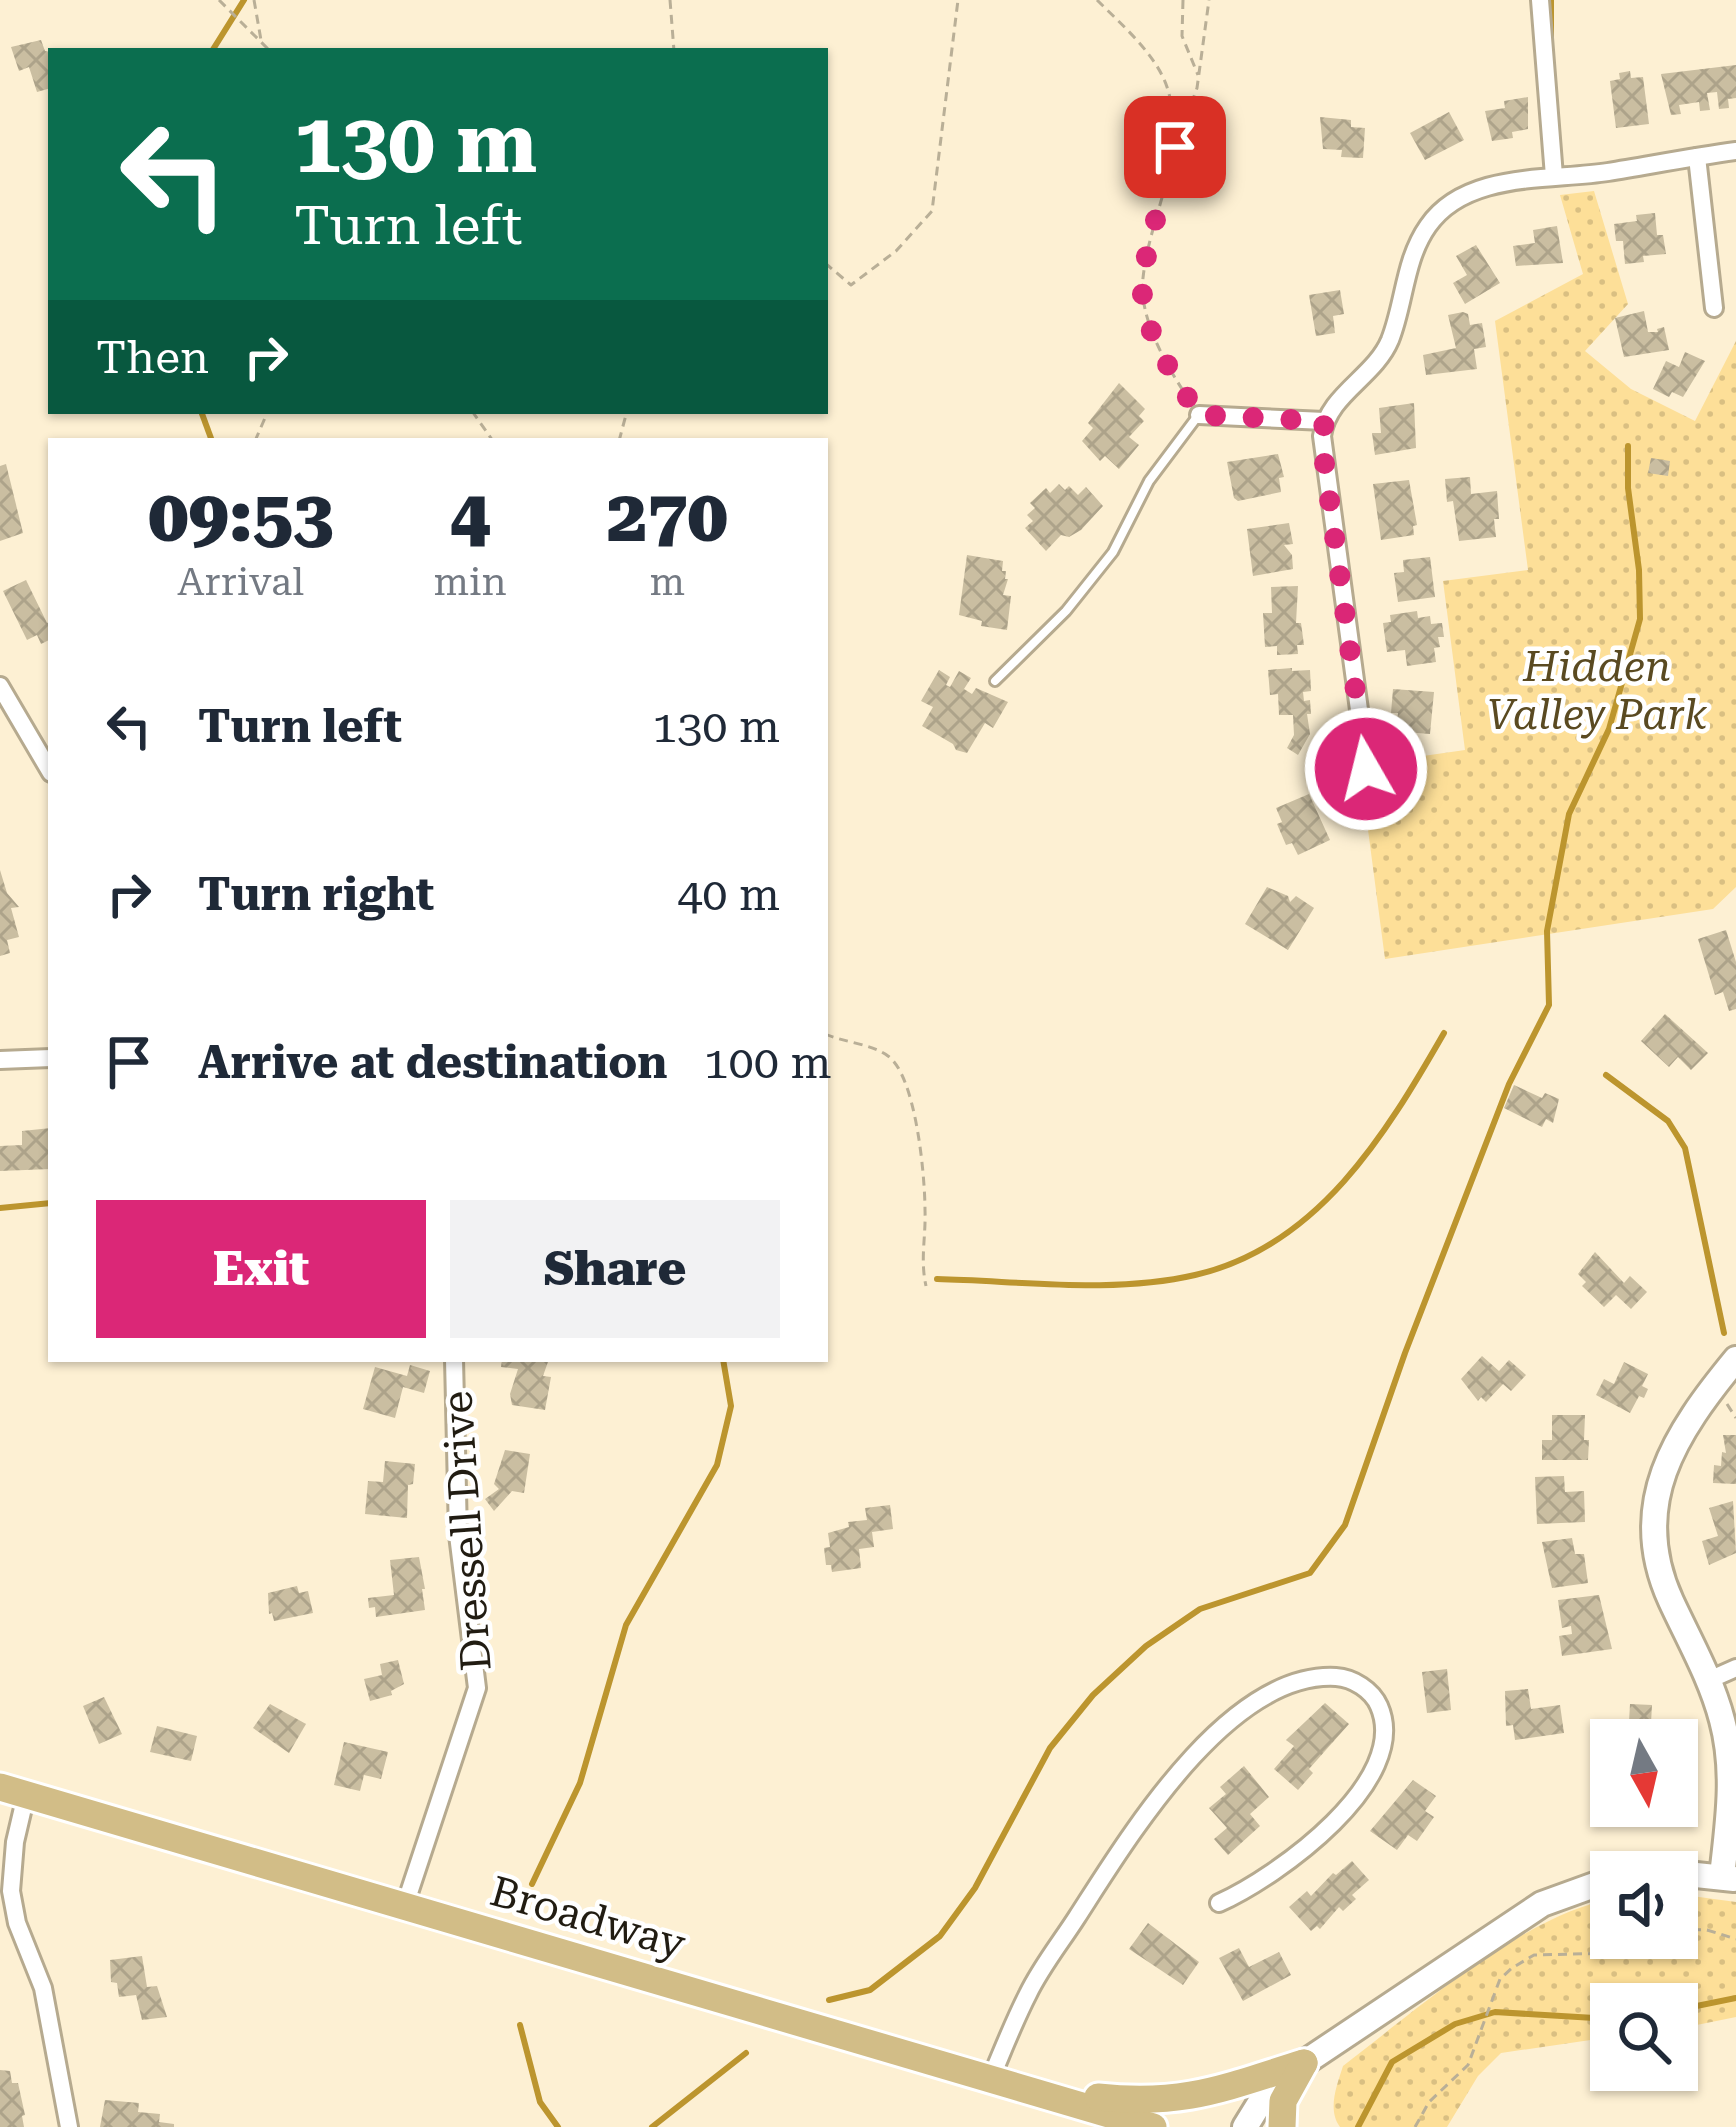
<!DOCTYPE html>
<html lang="en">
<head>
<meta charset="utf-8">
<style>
  :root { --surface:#fff; --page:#f2f2f3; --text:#1f2937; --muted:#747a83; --accent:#db2777 }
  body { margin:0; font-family:"Roboto Serif",serif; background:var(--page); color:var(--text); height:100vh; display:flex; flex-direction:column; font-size:45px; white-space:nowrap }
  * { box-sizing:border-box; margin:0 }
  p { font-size:39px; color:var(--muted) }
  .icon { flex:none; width:66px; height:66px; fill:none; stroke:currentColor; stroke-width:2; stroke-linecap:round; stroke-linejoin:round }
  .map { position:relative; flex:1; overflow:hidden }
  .sheet { position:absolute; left:48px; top:438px; width:780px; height:924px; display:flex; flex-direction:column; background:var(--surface); border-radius:0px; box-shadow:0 3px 9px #0004 }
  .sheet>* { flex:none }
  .guide { position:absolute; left:48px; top:48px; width:780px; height:366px; border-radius:0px; box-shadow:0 3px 9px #0004; background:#0b6e4f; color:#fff; overflow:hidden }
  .needle { width:78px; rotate:172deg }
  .controls { position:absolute; left:1590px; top:1719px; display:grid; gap:24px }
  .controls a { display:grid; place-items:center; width:108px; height:108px; border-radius:0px; background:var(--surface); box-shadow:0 3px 9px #0004; font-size:60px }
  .pin { position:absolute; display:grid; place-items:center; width:102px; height:102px; color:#fff; margin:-51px; border-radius:24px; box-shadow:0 6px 18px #0006 }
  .me { position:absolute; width:132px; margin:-66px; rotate:352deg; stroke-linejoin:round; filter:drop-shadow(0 0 9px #0008) }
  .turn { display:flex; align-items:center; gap:42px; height:252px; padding:0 48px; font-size:54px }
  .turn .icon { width:156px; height:156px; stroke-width:2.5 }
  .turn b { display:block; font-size:84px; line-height:102px }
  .then { display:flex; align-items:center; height:114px; padding:0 48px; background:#0003; gap:24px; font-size:45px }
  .eta { display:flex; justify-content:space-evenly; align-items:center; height:204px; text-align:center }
  .eta b { font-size:72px; font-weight:800; line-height:84px }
  .action { display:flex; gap:24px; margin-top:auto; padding:24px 48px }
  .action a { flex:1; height:138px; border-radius:0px; background:var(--accent); color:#fff; font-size:48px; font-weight:800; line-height:138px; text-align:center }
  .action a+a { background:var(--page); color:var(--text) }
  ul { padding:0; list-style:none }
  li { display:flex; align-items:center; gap:36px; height:168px; padding:0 48px }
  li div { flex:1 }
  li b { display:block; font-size:45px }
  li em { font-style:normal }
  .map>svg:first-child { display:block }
</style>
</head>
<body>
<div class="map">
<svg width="1736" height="2127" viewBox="0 0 1736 2127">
  <defs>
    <pattern id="park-dots" width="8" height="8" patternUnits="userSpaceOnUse" patternTransform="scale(3)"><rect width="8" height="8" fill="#fddf98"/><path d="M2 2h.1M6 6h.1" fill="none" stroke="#d9bf82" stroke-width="1.8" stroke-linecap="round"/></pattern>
    <pattern id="building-cross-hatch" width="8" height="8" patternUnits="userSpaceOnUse" patternTransform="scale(3)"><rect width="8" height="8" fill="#cabea1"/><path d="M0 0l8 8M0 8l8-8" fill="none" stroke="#ada38a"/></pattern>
  </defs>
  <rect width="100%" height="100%" fill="#fdf0d3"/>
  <g fill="url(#park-dots)">
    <path d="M1594,191l34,113 -43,47 46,38 64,32 41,-80v546l-23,22 -328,50 -20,-152c25,-6 37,-23 37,-48l63,-9 -22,-169 85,-11 -33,-249 88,-47 -23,-79z"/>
    <path d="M1677,1894l59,8v115l-59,12v-25h-66v33l-110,16 -23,23 -31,51h-107c-13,-17 -3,-42 3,-61 67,-51 186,-155 268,-166v38h66z"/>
  </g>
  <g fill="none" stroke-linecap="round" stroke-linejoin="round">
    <g stroke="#bc952e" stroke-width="6">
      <polyline points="1551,0 1551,44"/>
      <polyline points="212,51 244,0"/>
      <polyline points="201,411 212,441"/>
      <polyline points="1606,1075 1668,1121 1685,1148 1724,1333"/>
      <polyline points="0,1208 51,1203"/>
      <path d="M937,1279c84,2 176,15 258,-4 123,-28 191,-141 249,-242"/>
      <polyline points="532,1884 580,1783 626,1625 717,1465 731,1406 723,1359"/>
      <polyline points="829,2000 870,1990 940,1936 975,1888 1050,1748 1093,1695 1146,1646 1200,1609 1310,1573 1345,1525 1405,1353 1509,1084 1549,1005 1547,931 1569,814 1609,729 1640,619 1639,570 1628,488 1628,446"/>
      <polyline points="1677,2010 1736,1998"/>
      <polyline points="520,2025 540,2102 558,2127"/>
      <polyline points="652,2127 746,2053"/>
      <polyline points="1358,2127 1392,2062 1455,2024 1495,2012 1611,2019"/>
    </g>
  </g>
  <g fill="url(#building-cross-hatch)">
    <polygon points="41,40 45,51 51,52 51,88 37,92 29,67 19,71 11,47"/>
    <polygon points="1736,65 1736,98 1728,99 1729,108 1719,109 1717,92 1707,93 1710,110 1700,111 1699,102 1679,105 1681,114 1671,115 1661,74"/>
    <polygon points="1630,71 1631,78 1643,77 1649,124 1616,128 1610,81 1620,79 1619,73"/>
    <polygon points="1528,97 1528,129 1512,132 1513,138 1492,141 1485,111 1505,108 1504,101"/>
    <polygon points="1449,112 1464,140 1425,160 1410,133"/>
    <polygon points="1320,117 1351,120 1351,127 1365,128 1363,158 1341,157 1342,150 1323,149"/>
    <polygon points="1655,213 1657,235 1663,235 1666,254 1643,256 1644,262 1625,264 1623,241 1616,241 1614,224 1637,221 1636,215"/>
    <polygon points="1557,226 1563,263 1516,266 1513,246 1535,243 1533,230"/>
    <polygon points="1476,245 1500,283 1465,304 1453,283 1467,275 1456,256"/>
    <polygon points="1340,290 1344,314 1333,316 1335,333 1316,336 1309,295"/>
    <polygon points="1644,311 1648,332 1658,332 1657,329 1664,327 1669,350 1624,357 1615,318"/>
    <polygon points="1463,312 1468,314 1470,325 1482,323 1486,347 1474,349 1477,369 1426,375 1423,355 1456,348 1448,315"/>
    <polygon points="1685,352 1705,361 1683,397 1672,392 1669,397 1653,389 1666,361 1679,367"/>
    <polygon points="1119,383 1145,409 1139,416 1144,421 1129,437 1139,445 1119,469 1105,456 1100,461 1082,441 1093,428 1088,423"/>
    <polygon points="1414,403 1416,448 1375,455 1372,433 1381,433 1379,408"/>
    <polygon points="1278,454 1284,477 1279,478 1281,492 1238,501 1234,498 1227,462"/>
    <polygon points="1651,458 1670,461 1668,476 1648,473"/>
    <polygon points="6,464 23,533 0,541 0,466"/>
    <polygon points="1470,477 1471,494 1497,491 1499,519 1494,519 1496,537 1459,541 1453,501 1447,502 1445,479"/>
    <polygon points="1409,480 1417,525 1413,526 1414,535 1381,540 1373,484"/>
    <polygon points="1059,484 1065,490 1069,486 1078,495 1086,487 1103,506 1081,530 1069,537 1061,535 1046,551 1025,528 1033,521 1027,515 1035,508 1030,503 1046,488 1050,493"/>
    <polygon points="1289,523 1293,544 1284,545 1292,555 1293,569 1253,576 1247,529"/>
    <polygon points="967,555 1003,561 1002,571 1006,571 1005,579 1008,579 1003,595 1011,596 1007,630 981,626 982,621 959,615"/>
    <polygon points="1430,557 1435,597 1398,602 1394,573 1404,572 1403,560"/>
    <polygon points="26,580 47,623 51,621 51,639 41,644 37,635 27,640 3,591"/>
    <polygon points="1298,586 1296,623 1301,623 1304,645 1297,645 1298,654 1277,655 1277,646 1265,647 1263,613 1272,613 1271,587"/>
    <polygon points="1417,611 1418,618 1430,616 1431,624 1442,623 1444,637 1438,637 1440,647 1434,648 1436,662 1407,666 1405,650 1387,652 1383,623 1391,622 1390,615"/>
    <polygon points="1292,668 1292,671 1310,670 1311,691 1303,692 1304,701 1310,700 1311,714 1307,714 1310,734 1298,755 1287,748 1294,735 1293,715 1279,715 1278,694 1270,695 1268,670"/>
    <polygon points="939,670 950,677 946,685 950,687 959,671 971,678 964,689 972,694 976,688 1008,702 993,728 985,723 967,753 956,750 953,744 922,726 933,707 921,701"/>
    <polygon points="1393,689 1434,692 1430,734 1405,732 1405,723 1397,722 1398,713 1391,713"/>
    <polygon points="1309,794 1330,840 1298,855 1292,843 1286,845 1277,824 1282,822 1276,808"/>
    <polygon points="0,870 7,893 19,907 11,908 19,937 7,940 10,953 0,956"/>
    <polygon points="1267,887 1288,896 1290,902 1296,896 1314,908 1288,950 1245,924"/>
    <polygon points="1726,930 1736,962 1736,1009 1729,1011 1723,992 1715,995 1698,939"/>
    <polygon points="1665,1014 1708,1053 1691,1070 1678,1057 1669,1067 1641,1041"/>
    <polygon points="1514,1085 1542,1098 1545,1093 1559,1099 1553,1123 1546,1119 1542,1127 1504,1108"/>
    <polygon points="51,1128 51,1169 0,1171 0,1146 22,1145 22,1131"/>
    <polygon points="1595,1252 1624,1283 1630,1276 1647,1292 1631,1309 1616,1295 1604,1307 1582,1286 1586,1282 1578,1274"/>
    <polygon points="1482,1356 1499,1371 1509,1360 1526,1375 1511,1391 1503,1384 1486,1402 1481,1397 1478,1401 1461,1379"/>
    <polygon points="502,1359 549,1359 543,1376 551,1377 545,1410 512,1405 510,1394 518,1369 501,1367"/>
    <polygon points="1624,1362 1648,1374 1642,1386 1648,1389 1644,1398 1639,1396 1630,1413 1596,1395 1604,1379 1614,1384"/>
    <polygon points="410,1365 430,1371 424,1393 403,1387 395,1418 363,1409 375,1367 407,1376"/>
    <polygon points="1552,1415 1585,1415 1584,1440 1589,1440 1588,1460 1542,1460 1542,1440 1552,1440"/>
    <polygon points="1723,1435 1736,1435 1736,1484 1713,1483 1714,1465 1721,1466 1722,1452 1726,1453"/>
    <polygon points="505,1450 530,1454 524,1493 512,1491 494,1511 485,1499 499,1489 494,1484"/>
    <polygon points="385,1461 415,1464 413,1484 408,1485 407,1518 365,1514 368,1481 383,1482"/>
    <polygon points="1564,1476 1565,1492 1584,1491 1585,1522 1537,1524 1535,1477"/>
    <polygon points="1733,1501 1736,1553 1709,1565 1702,1541 1718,1536 1709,1508"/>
    <polygon points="890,1505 893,1529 872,1532 874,1547 859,1549 861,1568 832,1572 831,1565 826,1565 824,1548 830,1547 828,1533 849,1527 848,1522 867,1520 865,1508"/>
    <polygon points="1572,1538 1575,1554 1584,1554 1588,1583 1552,1588 1542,1542"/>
    <polygon points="419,1557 425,1589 422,1589 425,1610 376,1617 375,1607 369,1608 368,1598 394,1595 390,1560"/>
    <polygon points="297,1586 299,1593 308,1591 313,1613 274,1621 272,1613 269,1614 268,1593"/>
    <polygon points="1599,1595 1612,1649 1562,1656 1559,1636 1572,1634 1571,1626 1562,1628 1558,1600"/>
    <polygon points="398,1660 404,1684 391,1691 392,1695 370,1701 364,1679 382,1675 380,1664"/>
    <polygon points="1447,1669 1451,1710 1427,1713 1422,1672"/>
    <polygon points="1528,1689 1531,1709 1560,1705 1564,1733 1515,1740 1513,1725 1506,1726 1505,1691"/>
    <polygon points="104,1697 122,1734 99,1744 83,1706"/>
    <polygon points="1325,1703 1349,1724 1309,1769 1313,1773 1298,1790 1274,1769 1294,1746 1286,1740"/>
    <polygon points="270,1704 306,1724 289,1753 253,1728"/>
    <polygon points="1630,1704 1652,1705 1651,1723 1659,1723 1658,1740 1611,1740 1611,1755 1605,1754 1607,1720 1629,1722"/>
    <polygon points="157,1726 197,1736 191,1761 150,1752"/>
    <polygon points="344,1742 388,1752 381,1779 364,1775 360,1791 334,1785"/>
    <polygon points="1244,1766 1269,1797 1250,1814 1260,1826 1228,1855 1214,1839 1227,1828 1209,1808 1226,1794 1220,1787"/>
    <polygon points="1413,1780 1436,1796 1425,1811 1434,1817 1417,1841 1408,1835 1397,1850 1370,1831"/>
    <polygon points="1352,1861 1369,1880 1352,1895 1356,1899 1343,1911 1339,1907 1320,1929 1317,1926 1311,1931 1289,1907 1307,1891 1311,1896 1333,1873 1336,1875"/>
    <polygon points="1148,1923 1199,1962 1183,1985 1129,1949"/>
    <polygon points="1239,1948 1249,1967 1279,1952 1291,1975 1243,2001 1219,1958"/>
    <polygon points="142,1956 147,1987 157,1986 167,2017 142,2020 136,1995 119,1997 117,1983 111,1982 110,1960"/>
    <polygon points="0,2070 10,2071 12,2083 18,2083 25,2115 22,2116 24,2127 0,2127"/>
    <polygon points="105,2100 139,2103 138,2112 160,2114 159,2122 174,2124 174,2127 100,2127"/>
  </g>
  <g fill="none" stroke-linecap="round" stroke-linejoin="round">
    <g stroke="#b6aa8f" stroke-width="14">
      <polyline id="lane" points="995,681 1066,611 1113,552 1149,481 1197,417"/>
    </g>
    <g stroke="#b6aa8f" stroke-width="22">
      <g id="street">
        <polyline points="1540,0 1554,176"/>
        <polyline points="1697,157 1714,308"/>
        <polyline points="1199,415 1324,421"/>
        <polyline points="0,686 51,773"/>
        <path d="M1367,769l-45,-333c6,-42 52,-58 68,-96 15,-38 14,-80 38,-114 38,-55 122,-45 180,-54 43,-7 85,-15 128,-21"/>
        <polyline points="0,1060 51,1058"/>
        <polyline points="1709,1680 1736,1668"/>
        <polyline points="26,1795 15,1842 11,1891 17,1923 43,1988 69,2127"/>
        <polyline points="404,1908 477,1688 458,1535 454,1359"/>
        <path d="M991,2078c12,-28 23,-57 37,-84 13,-27 33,-52 49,-77 51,-79 151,-246 259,-240 17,1 36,13 43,29 33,75 -102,171 -160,197"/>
      </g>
    </g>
    <g stroke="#b6aa8f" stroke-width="30">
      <g id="secondary">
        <polyline points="1677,1873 1734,1879"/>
        <path d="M1722,1876c6,-53 14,-104 0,-156 -11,-42 -33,-80 -51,-119 -44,-96 4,-168 65,-242"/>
        <polyline points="1245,2127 1266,2093 1304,2063 1542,1904 1611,1879"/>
      </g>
    </g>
    <g stroke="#fff" stroke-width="33">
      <g id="primary">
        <polyline points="0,1787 1153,2127"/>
        <path d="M1098,2097c87,9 125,-9 206,-34"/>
        <polyline points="1282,2127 1283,2101 1304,2063"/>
      </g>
    </g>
    <g stroke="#b9af97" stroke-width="3" stroke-dasharray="9 6" stroke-linecap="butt">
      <polyline points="219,0 270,51"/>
      <polyline points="254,0 261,40"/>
      <polyline points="670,0 674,51"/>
      <path d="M1097,0c24,24 59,54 70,87 22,68 -17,125 -24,191 -5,39 24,89 45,120"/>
      <polyline points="1183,0 1182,36 1198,75"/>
      <polyline points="1176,146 1197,88 1209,0"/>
      <polyline points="825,263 851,285 896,251 932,211 958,0"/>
      <polyline points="472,411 493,441"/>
      <polyline points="255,441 268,411"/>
      <polyline points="619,441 627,411"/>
      <path d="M825,1034c18,8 47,10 63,22 28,20 37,120 37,154 1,27 -5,49 1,76"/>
      <polyline points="1727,1404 1736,1418"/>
      <polyline points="1677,1929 1707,1930 1736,1939"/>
      <polyline points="1415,2127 1429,2102 1468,2065 1500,1979 1512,1968 1534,1955 1618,1953 1655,1938"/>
    </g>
    <use href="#lane" stroke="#fff" stroke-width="8"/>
    <use href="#street" stroke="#fff" stroke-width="16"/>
    <use href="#secondary" stroke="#fff" stroke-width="24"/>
    <use href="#primary" stroke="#d2bd87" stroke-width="27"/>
  </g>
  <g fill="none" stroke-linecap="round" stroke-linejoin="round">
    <path stroke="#db2777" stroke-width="21" stroke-dasharray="0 37.8" d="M1175,147c-9,43 -26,86 -32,129 -7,47 32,102 56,139l125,6 -1,31 43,317"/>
  </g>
  <g text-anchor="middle" stroke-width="9" stroke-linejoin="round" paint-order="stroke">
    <g font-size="42" font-style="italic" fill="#5a4a21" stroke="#fff">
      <text x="1597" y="681">Hidden<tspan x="1597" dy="48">Valley Park</tspan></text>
    </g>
    <g font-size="42" fill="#211c12" stroke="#fff">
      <text transform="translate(466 1531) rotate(-94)" y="15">Dressell Drive</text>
      <text transform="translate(588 1917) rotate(16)" y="15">Broadway</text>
    </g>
  </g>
</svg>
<div class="controls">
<a><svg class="needle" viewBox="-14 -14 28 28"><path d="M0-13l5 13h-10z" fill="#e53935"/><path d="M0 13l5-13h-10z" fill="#747a83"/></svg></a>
<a><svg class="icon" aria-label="sound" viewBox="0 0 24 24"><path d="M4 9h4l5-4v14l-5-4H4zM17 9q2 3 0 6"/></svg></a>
<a><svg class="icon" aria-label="search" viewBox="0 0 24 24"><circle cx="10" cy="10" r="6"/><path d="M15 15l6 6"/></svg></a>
</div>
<div class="pin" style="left:1175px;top:147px;background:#d93025"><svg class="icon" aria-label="arrive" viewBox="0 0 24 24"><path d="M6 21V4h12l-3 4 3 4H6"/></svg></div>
<svg class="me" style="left:1366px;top:769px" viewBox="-20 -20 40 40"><circle r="17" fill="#db2777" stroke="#fff" stroke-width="3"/><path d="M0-11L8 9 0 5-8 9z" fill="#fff"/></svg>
<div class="guide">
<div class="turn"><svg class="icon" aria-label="left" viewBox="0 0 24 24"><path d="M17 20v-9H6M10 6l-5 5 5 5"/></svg><div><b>130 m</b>Turn left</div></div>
<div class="then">Then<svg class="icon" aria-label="right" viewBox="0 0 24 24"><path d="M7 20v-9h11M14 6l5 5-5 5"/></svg></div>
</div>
<section class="sheet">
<div class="eta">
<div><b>09:53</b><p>Arrival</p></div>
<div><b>4</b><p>min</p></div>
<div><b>270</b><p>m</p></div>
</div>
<ul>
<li><svg class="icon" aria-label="left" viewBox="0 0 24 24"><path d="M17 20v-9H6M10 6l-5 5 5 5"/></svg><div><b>Turn left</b></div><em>130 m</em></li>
<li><svg class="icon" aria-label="right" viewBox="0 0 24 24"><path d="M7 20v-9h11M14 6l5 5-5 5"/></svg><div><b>Turn right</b></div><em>40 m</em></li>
<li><svg class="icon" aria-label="arrive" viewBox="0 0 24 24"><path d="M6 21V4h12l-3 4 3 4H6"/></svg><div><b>Arrive at destination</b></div><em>100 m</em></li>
</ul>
<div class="action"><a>Exit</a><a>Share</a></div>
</section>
</div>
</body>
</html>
